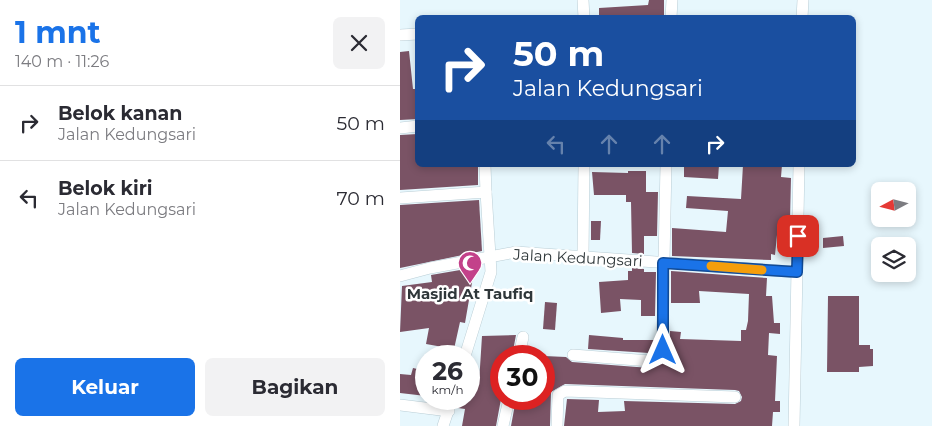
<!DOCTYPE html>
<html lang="id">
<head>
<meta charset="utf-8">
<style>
  :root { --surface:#fff; --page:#f2f2f3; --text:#2b2b33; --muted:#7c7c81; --line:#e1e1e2; --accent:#1a73e8 }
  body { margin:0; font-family:Montserrat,sans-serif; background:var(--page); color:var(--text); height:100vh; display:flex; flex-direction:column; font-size:19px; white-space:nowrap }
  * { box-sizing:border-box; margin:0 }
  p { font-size:16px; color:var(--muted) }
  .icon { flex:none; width:28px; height:28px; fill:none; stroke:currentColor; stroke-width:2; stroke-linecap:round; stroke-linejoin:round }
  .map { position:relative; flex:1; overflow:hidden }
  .side { display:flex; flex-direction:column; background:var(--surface); width:400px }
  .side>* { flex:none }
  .banner { position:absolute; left:15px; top:15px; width:441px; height:152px; border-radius:8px; box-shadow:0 2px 8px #0003; background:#1a4fa0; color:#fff; overflow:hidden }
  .needle { width:32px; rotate:263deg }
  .controls { position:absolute; left:471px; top:182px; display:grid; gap:10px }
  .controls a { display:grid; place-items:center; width:45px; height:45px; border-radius:8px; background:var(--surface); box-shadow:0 2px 8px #0003; font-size:25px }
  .speed { position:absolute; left:15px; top:345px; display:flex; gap:10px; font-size:25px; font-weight:700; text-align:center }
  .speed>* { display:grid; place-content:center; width:65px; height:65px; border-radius:50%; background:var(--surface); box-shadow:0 2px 8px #0003; line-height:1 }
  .speed small { font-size:12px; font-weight:400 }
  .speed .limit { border:8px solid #d22; background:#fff; color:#111 }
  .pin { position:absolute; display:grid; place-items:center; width:42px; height:42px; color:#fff; margin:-21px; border-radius:10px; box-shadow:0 2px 8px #0006 }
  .me { position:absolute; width:55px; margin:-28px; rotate:0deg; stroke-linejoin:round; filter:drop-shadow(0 0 4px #0008) }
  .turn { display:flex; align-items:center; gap:18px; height:105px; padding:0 15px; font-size:22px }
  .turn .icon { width:65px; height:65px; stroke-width:2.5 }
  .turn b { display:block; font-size:35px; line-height:42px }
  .lanes { display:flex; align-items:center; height:48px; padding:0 15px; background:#0003; justify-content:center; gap:25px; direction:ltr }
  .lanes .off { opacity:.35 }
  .round { display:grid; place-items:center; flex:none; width:52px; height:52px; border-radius:8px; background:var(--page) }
  .head { display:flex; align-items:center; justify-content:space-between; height:85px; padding:0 15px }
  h1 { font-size:30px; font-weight:700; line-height:38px; color:var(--accent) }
  .primary-button { display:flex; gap:10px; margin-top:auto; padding:10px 15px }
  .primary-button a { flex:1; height:58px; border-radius:8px; background:var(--accent); color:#fff; font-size:20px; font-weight:700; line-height:58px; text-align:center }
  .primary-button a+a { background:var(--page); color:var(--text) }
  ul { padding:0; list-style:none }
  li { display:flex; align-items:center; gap:15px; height:75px; padding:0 15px; border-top:1px solid var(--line) }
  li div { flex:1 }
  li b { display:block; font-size:19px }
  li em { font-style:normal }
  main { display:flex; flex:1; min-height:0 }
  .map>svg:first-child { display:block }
</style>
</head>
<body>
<main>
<section class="side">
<div class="head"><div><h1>1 mnt</h1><p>140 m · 11:26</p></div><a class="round"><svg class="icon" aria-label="close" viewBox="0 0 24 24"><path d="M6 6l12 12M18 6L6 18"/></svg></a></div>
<ul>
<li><svg class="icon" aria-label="right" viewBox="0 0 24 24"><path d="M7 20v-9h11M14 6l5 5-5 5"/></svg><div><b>Belok kanan</b><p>Jalan Kedungsari</p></div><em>50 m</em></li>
<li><svg class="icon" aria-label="left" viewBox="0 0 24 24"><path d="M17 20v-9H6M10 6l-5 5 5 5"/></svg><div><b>Belok kiri</b><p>Jalan Kedungsari</p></div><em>70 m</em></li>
</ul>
<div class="primary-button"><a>Keluar</a><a>Bagikan</a></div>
</section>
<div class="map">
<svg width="532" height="426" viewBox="0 0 532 426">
  <rect width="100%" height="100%" fill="#e7f7fd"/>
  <g fill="#7a5365">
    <polygon points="249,0 264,0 264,18 199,18 199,8 248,5"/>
    <polygon points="9,51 13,89 18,89 18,119 0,120 0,52"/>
    <polygon points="18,134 18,165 78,165 78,185 0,190 0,135"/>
    <polygon points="284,165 319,165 318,179 284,177"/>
    <polygon points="343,165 382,165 381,177 391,178 390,220 382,219 380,235 377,235 375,255 371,254 371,260 272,256 272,228 326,232 328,211 286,208 287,196 341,199"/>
    <polygon points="228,171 246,171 246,192 258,192 257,236 244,236 244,254 232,253 231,202 226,202 226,195 194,195 192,172 228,173"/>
    <polygon points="79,200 82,251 0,268 0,205"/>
    <polygon points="191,221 201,221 200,240 191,240"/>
    <polygon points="443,236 444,246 423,248 423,238"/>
    <polygon points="232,268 244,269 244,272 256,272 255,316 241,316 241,300 220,299 221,311 201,313 199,282 228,280 228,271 232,271"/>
    <polygon points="66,269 74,271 65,323 60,322 54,349 26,344 29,328 0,332 2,286 32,282 31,275"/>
    <polygon points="271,271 367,278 366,296 372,296 374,323 380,323 380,334 369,333 368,355 377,356 375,401 380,401 380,412 373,412 372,426 164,426 167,399 199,400 198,412 225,411 224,401 335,404 341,401 342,397 339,391 335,390 165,384 151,392 150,426 111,426 116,399 144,399 144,356 166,357 172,362 250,368 269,359 270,331 281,332 280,339 341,341 341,330 346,330 348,321 349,294 299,291 300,303 271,303"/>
    <polygon points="428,296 459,296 459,345 470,345 470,349 473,349 473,366 459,367 459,372 427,372"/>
    <polygon points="145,302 157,303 155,330 143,329"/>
    <polygon points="116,335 112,356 101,356 101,399 96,426 62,426 65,409 58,408 60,399 69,399 69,382 79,383 82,336"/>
    <polygon points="189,335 223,338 223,340 255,340 255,350 249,353 188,349"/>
    <polygon points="13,368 26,371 26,396 0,393 0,374 11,375"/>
  </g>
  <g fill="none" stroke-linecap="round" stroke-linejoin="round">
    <g stroke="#baced6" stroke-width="12">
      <g id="minor">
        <polyline points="183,0 184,18"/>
        <polyline points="271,18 272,0"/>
        <polyline points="402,18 403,0"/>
        <polyline points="0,35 18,34"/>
        <polyline points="0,128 18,126"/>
        <polyline points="85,165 86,192"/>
        <polyline points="0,198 86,192 91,272 65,356"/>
        <polyline points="183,255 184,165"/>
        <polyline points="0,276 30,268 116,252 397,272"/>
        <polyline points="173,355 250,361 262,355 266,165"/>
        <polyline points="119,356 123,337"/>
        <polyline points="0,405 49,411"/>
        <polyline points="43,426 52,399"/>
        <polyline points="103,426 109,399"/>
        <polyline points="157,426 158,395 165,391 335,397"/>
        <polyline points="394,426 399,165"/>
      </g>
    </g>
    <use href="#minor" stroke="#fff" stroke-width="11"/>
  </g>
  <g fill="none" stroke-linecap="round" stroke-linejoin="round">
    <g stroke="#114b97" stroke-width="12">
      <polyline id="route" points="263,350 263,263 397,272 398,236"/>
    </g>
    <use href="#route" stroke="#1a73e8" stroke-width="9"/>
    <polyline stroke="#f59e0b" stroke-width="9" points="311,266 362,270"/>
  </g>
  <defs>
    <g id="mosque-pin" transform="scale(1.25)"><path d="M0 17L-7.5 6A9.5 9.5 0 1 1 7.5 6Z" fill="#c3418a" stroke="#fff"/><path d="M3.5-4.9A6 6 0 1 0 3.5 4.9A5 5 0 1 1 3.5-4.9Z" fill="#fff"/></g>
  </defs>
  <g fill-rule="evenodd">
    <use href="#mosque-pin" x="70" y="263"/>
  </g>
  <g text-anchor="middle" stroke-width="5" stroke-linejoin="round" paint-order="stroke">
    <g font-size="15" fill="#2f373a" stroke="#fff">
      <text transform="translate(178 258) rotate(3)" y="5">Jalan Kedungsari</text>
    </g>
    <g font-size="15" font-weight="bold" fill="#2f373a" stroke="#fff">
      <text x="70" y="299">Masjid At Taufiq</text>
    </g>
  </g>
</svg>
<div class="controls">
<a><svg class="needle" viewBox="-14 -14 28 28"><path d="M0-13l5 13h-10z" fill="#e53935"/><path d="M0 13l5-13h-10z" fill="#7c7c81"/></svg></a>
<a><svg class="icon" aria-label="layers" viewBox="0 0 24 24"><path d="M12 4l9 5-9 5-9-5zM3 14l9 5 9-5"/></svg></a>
</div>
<div class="speed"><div>26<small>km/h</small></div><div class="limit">30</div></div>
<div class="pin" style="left:398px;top:236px;background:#d93025"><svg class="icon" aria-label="arrive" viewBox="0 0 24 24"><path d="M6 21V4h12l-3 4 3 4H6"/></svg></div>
<svg class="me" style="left:263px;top:350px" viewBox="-20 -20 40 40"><path d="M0-17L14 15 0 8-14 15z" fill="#1a73e8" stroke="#fff" stroke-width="4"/></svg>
<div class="banner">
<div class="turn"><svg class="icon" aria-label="right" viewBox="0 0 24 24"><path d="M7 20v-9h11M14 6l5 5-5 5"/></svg><div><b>50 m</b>Jalan Kedungsari</div></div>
<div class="lanes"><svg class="icon off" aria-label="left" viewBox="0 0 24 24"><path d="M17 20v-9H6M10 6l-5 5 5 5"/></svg><svg class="icon off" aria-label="ahead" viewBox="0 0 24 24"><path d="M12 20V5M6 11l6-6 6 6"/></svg><svg class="icon off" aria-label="ahead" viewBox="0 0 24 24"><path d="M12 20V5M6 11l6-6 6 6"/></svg><svg class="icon" aria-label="right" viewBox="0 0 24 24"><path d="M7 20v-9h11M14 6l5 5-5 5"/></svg></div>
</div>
</div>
</main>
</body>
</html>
